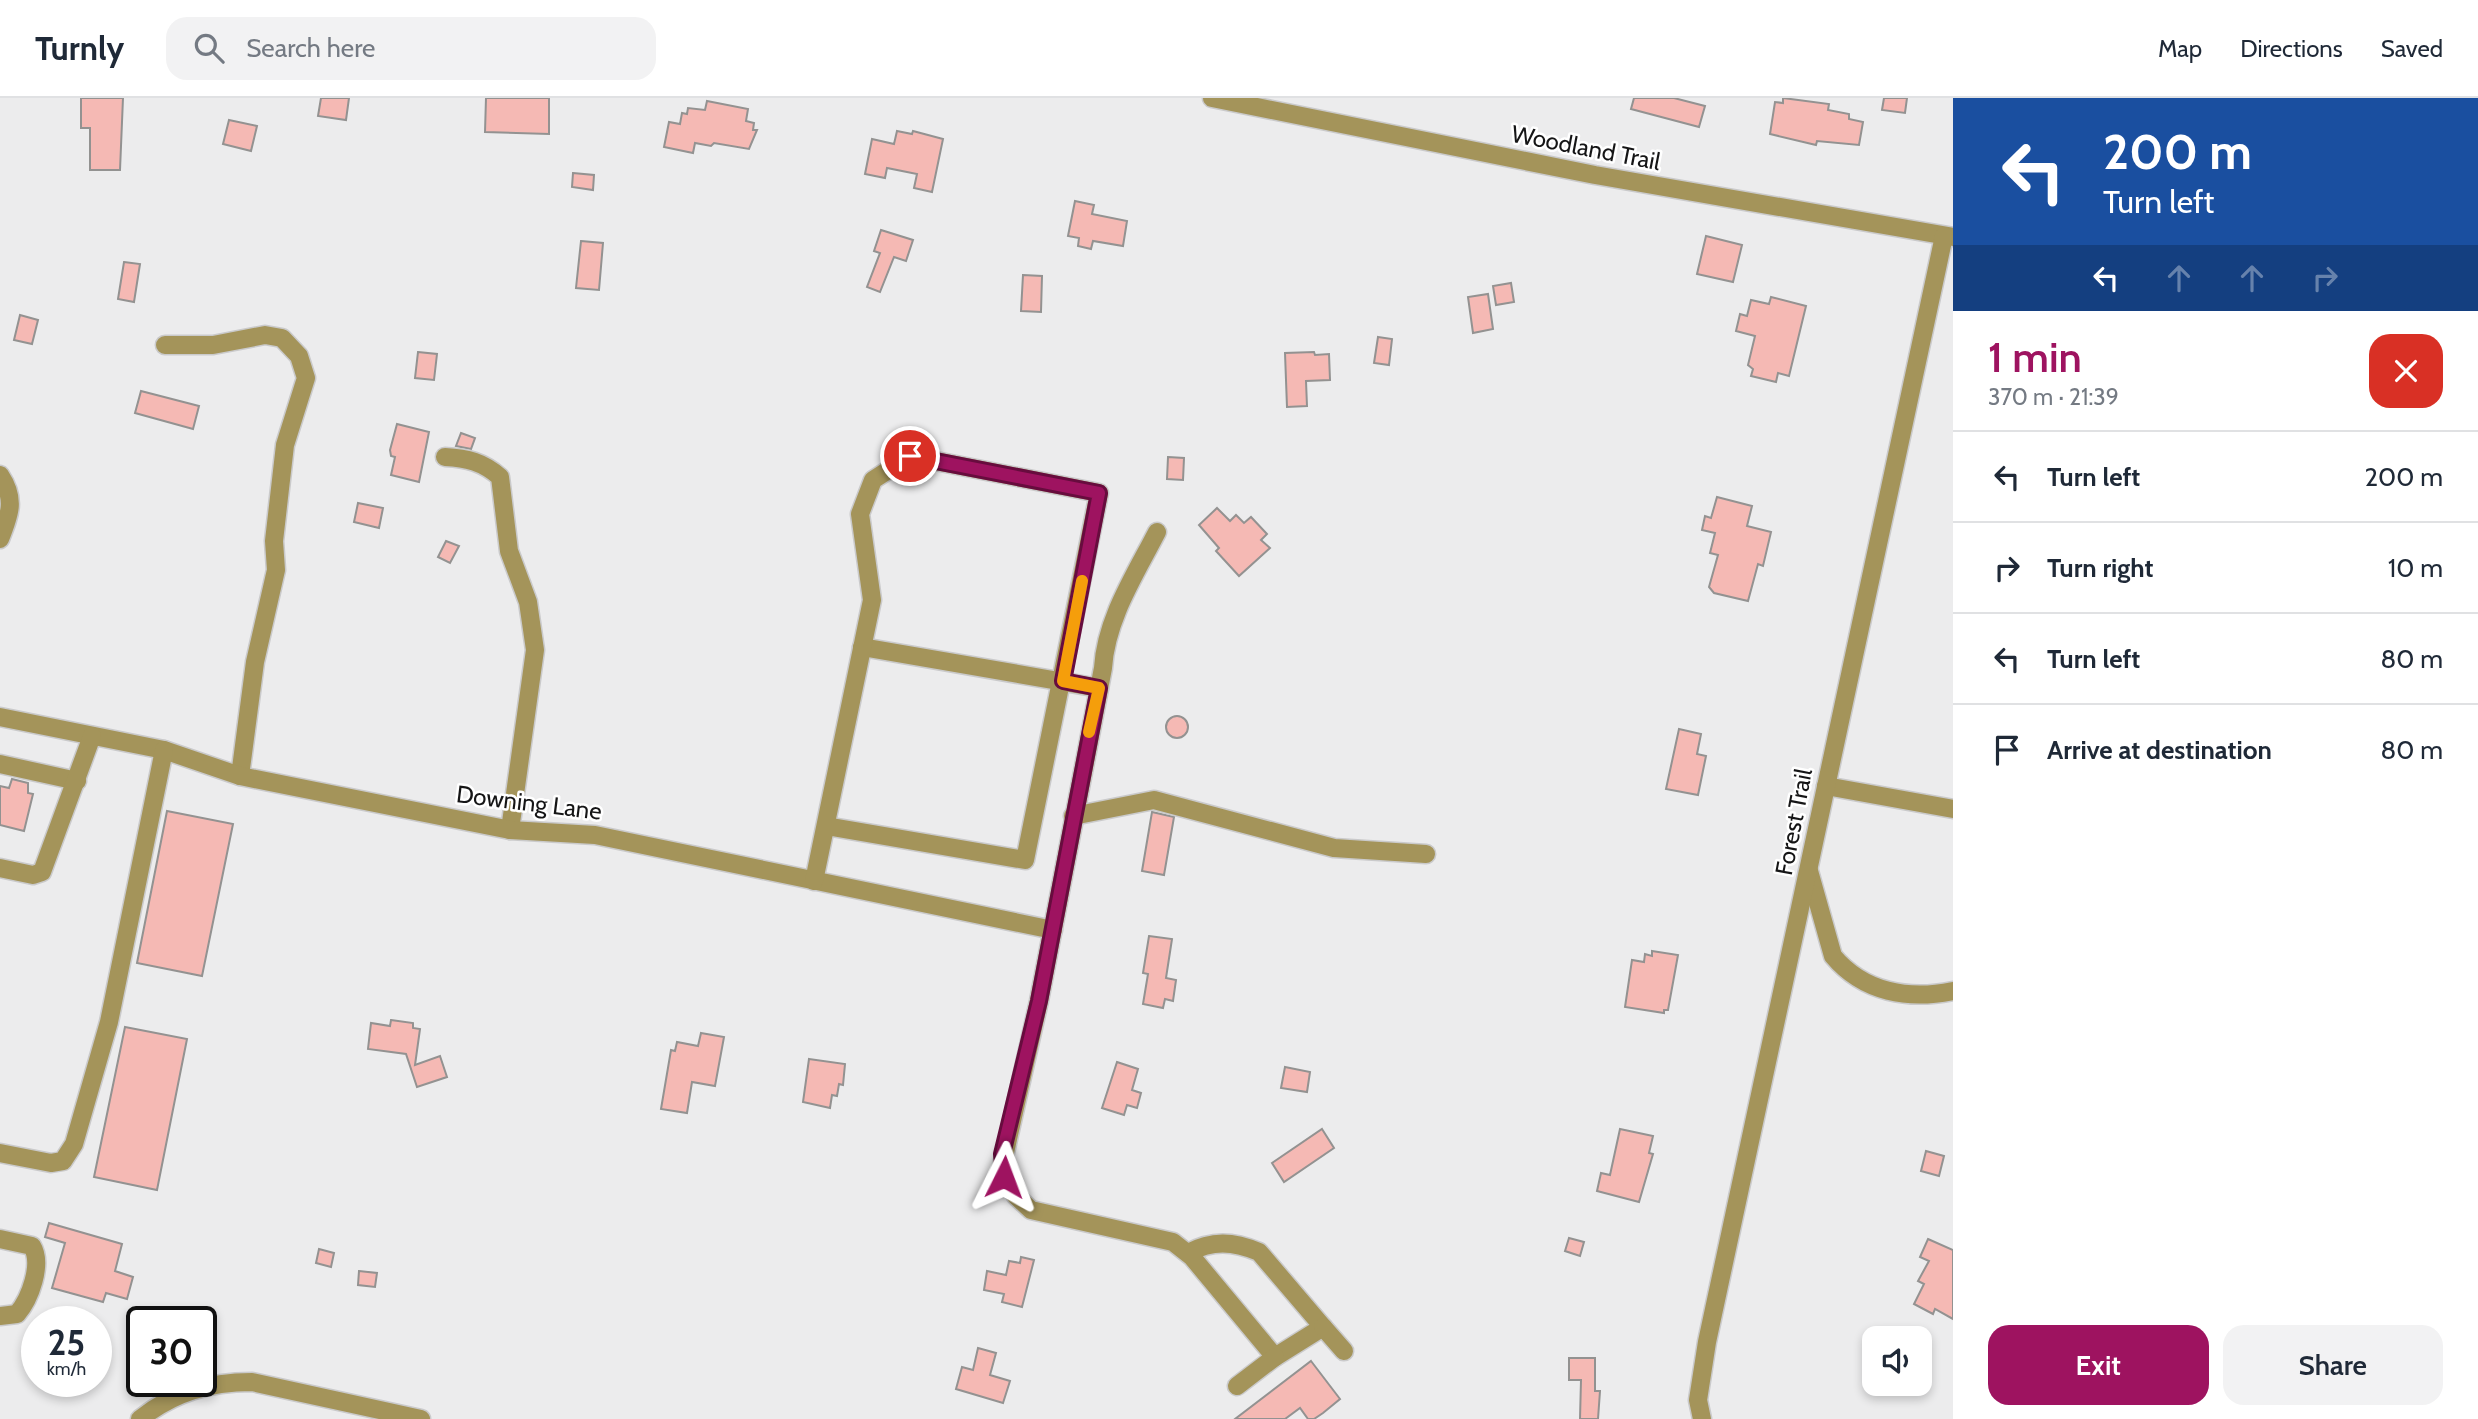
<!DOCTYPE html>
<html lang="en">
<head>
<meta charset="utf-8">
<style>
  :root { --surface:#fff; --page:#f2f2f3; --text:#1f2937; --muted:#747a83; --line:#e0e1e3; --accent:#9e1360 }
  body { margin:0; font-family:Cabin,sans-serif; background:var(--page); color:var(--text); height:100vh; display:flex; flex-direction:column; font-size:26px; white-space:nowrap }
  * { box-sizing:border-box; margin:0 }
  p { font-size:23px; color:var(--muted) }
  .icon { flex:none; width:38px; height:38px; fill:none; stroke:currentColor; stroke-width:2; stroke-linecap:round; stroke-linejoin:round }
  .map { position:relative; flex:1; overflow:hidden }
  .side { display:flex; flex-direction:column; background:var(--surface); width:525px }
  .side>* { flex:none }
  .guide { background:#1a4fa0; color:#fff; overflow:hidden }
  .controls { position:absolute; left:1862px; top:1228px; display:grid; gap:14px }
  .controls a { display:grid; place-items:center; width:70px; height:70px; border-radius:14px; background:var(--surface); box-shadow:0 4px 10px #0003; font-size:35px }
  .speed { position:absolute; left:21px; top:1208px; display:flex; gap:14px; font-size:35px; font-weight:700; text-align:center }
  .speed>* { display:grid; place-content:center; width:91px; height:91px; border-radius:50%; background:var(--surface); box-shadow:0 4px 10px #0003; line-height:1 }
  .speed small { font-size:18px; font-weight:400 }
  .speed .limit { border:4px solid #111; border-radius:10px; background:#fff; color:#111 }
  .pin { position:absolute; display:grid; place-items:center; width:60px; height:60px; color:#fff; margin:-30px; border:4px solid #fff; border-radius:50%; box-shadow:0 2px 7px #0007 }
  .me { position:absolute; width:77px; margin:-38px; rotate:3deg; stroke-linejoin:round; filter:drop-shadow(0 0 5px #0008) }
  .turn { display:flex; align-items:center; gap:24px; height:147px; padding:0 35px; font-size:32px }
  .turn .icon { width:91px; height:91px; stroke-width:2.5 }
  .turn b { display:block; font-size:49px; line-height:60px }
  .lanes { display:flex; align-items:center; height:66px; padding:0 35px; background:#0003; justify-content:center; gap:35px; direction:ltr }
  .lanes .off { opacity:.35 }
  .round { display:grid; place-items:center; flex:none; width:74px; height:74px; border-radius:21px; background:var(--page) }
  .overview { display:flex; align-items:center; justify-content:space-between; height:119px; padding:0 35px }
  h1 { font-size:42px; font-weight:600; line-height:52px; color:var(--accent) }
  .cta { display:flex; gap:14px; margin-top:auto; padding:14px 35px }
  .cta a { flex:1; height:80px; border-radius:21px; background:var(--accent); color:#fff; font-size:28px; font-weight:600; line-height:80px; text-align:center }
  .cta a+a { background:var(--page); color:var(--text) }
  ul { padding:0; list-style:none }
  li { display:flex; align-items:center; gap:21px; height:91px; padding:0 35px; border-top:2px solid var(--line) }
  li div { flex:1 }
  li b { display:block; font-size:26px }
  li em { font-style:normal }
  header { display:flex; align-items:center; gap:42px; box-sizing:border-box; height:98px; padding:0 35px; background:var(--surface); border-bottom:2px solid var(--line) }
  header strong { font-size:33px }
  nav { display:flex; gap:38px; margin-inline-start:auto; font-size:24px }
  .search { width:490px; height:63px; background:var(--page); display:flex; align-items:center; gap:18px; box-sizing:border-box; padding:0 24px; border-radius:21px; color:var(--muted); font-size:26px }
  main { display:flex; flex:1; min-height:0 }
  .map>svg:first-child { display:block }
</style>
</head>
<body>
<header>
<strong>Turnly</strong>
<div class="search"><svg class="icon" aria-label="search" viewBox="0 0 24 24"><circle cx="10" cy="10" r="6"/><path d="M15 15l6 6"/></svg>Search here</div>
<nav><a>Map</a><a>Directions</a><a>Saved</a></nav>
</header>
<main>
<div class="map">
<svg width="1953" height="1321" viewBox="0 0 1953 1321">
  <rect width="100%" height="100%" fill="#ececed"/>
  <g fill="#f5b9b4" stroke="#939291" stroke-width="2">
    <polygon points="81,0 123,0 120,72 90,72 90,30 81,30"/>
    <polygon points="321,0 349,0 346,22 318,18"/>
    <polygon points="486,0 549,0 549,36 485,34"/>
    <polygon points="1634,0 1674,0 1705,8 1699,29 1631,11"/>
    <polygon points="1783,0 1829,6 1828,12 1849,16 1849,21 1863,24 1859,47 1817,43 1816,47 1770,36 1775,4 1783,5"/>
    <polygon points="1884,0 1907,0 1905,15 1882,12"/>
    <polygon points="707,3 748,11 746,23 754,25 753,32 757,32 749,51 714,45 711,48 695,45 693,55 664,49 669,24 680,26 682,15 687,16 688,10 705,12"/>
    <polygon points="229,22 257,28 251,53 223,46"/>
    <polygon points="897,33 912,36 913,33 943,41 932,94 914,90 917,76 887,70 885,80 865,76 872,41 894,46"/>
    <polygon points="573,75 594,77 593,92 572,89"/>
    <polygon points="1075,103 1094,107 1092,116 1127,123 1123,148 1093,143 1091,151 1078,148 1079,140 1068,138"/>
    <polygon points="881,132 913,142 906,163 894,159 880,194 867,189 880,155 874,153"/>
    <polygon points="1706,138 1742,147 1733,184 1697,176"/>
    <polygon points="581,143 603,145 599,192 576,190"/>
    <polygon points="124,164 140,166 134,204 118,201"/>
    <polygon points="1023,177 1042,178 1041,214 1021,213"/>
    <polygon points="1511,185 1514,204 1496,207 1493,188"/>
    <polygon points="1488,196 1493,231 1473,235 1468,199"/>
    <polygon points="1771,199 1806,208 1789,278 1778,275 1776,284 1751,278 1753,271 1748,267 1755,238 1736,233 1740,216 1747,218 1751,202 1769,206"/>
    <polygon points="20,217 38,222 32,246 14,242"/>
    <polygon points="1378,239 1392,241 1389,267 1374,265"/>
    <polygon points="418,254 437,256 434,282 415,280"/>
    <polygon points="1314,254 1315,257 1329,256 1330,282 1306,283 1307,308 1287,309 1285,255"/>
    <polygon points="141,293 199,308 193,331 135,315"/>
    <polygon points="397,326 429,334 419,384 391,377 395,359 391,358 390,352"/>
    <polygon points="461,335 475,340 471,351 456,348"/>
    <polygon points="1168,359 1184,360 1183,382 1167,381"/>
    <polygon points="1717,399 1752,408 1747,428 1771,434 1763,468 1758,466 1748,503 1714,495 1709,489 1718,457 1710,455 1715,435 1702,432 1705,418 1711,420"/>
    <polygon points="358,405 383,410 379,430 354,424"/>
    <polygon points="1217,410 1230,423 1236,417 1244,425 1251,419 1267,436 1261,442 1270,450 1239,478 1216,453 1219,450 1199,427"/>
    <polygon points="446,443 459,448 450,465 438,459"/>
    <circle cx="1177" cy="629" r="11"/>
    <polygon points="1679,631 1701,636 1697,656 1706,658 1698,697 1666,691"/>
    <polygon points="12,681 28,685 28,695 33,696 24,733 0,727 0,688 9,690"/>
    <polygon points="167,713 233,726 202,878 137,865"/>
    <polygon points="1152,714 1174,719 1164,777 1142,773"/>
    <polygon points="1149,838 1172,841 1166,880 1176,882 1173,903 1165,901 1163,910 1143,906 1148,876 1143,875"/>
    <polygon points="1652,853 1678,857 1668,912 1664,912 1664,915 1625,909 1632,862 1644,864 1645,856 1652,858"/>
    <polygon points="391,922 413,925 413,930 420,931 415,967 440,958 447,979 417,989 406,956 368,951 371,925 390,928"/>
    <polygon points="125,929 187,941 157,1092 94,1079"/>
    <polygon points="701,935 724,939 715,988 692,984 687,1015 661,1011 671,952 675,953 677,944 698,948"/>
    <polygon points="809,961 845,966 843,987 839,986 837,998 832,997 830,1010 803,1004"/>
    <polygon points="1117,964 1138,971 1132,992 1141,995 1137,1010 1127,1007 1124,1017 1102,1010"/>
    <polygon points="1285,969 1310,974 1307,994 1281,990"/>
    <polygon points="1322,1031 1334,1050 1284,1084 1272,1065"/>
    <polygon points="1620,1031 1653,1038 1649,1055 1653,1056 1639,1104 1597,1093 1601,1075 1610,1077"/>
    <polygon points="1926,1053 1944,1058 1939,1078 1921,1073"/>
    <polygon points="49,1125 122,1146 115,1173 133,1179 127,1201 106,1195 103,1204 52,1190 65,1145 45,1139"/>
    <polygon points="1569,1140 1584,1144 1580,1158 1565,1153"/>
    <polygon points="1928,1141 1953,1152 1953,1221 1935,1211 1933,1216 1914,1206 1924,1186 1918,1183 1929,1163 1920,1159"/>
    <polygon points="319,1151 334,1155 331,1169 316,1165"/>
    <polygon points="1021,1159 1034,1162 1022,1209 1002,1204 1004,1196 984,1192 987,1173 1006,1177 1009,1163 1020,1165"/>
    <polygon points="359,1173 377,1175 375,1189 358,1187"/>
    <polygon points="978,1250 996,1255 990,1277 1010,1283 1003,1305 956,1291 962,1269 973,1272"/>
    <polygon points="1569,1260 1595,1260 1595,1293 1600,1293 1598,1321 1580,1321 1581,1282 1569,1282"/>
    <polygon points="1311,1263 1340,1301 1323,1315 1314,1321 1308,1321 1300,1310 1285,1321 1235,1321"/>
  </g>
  <g fill="none" stroke-linecap="round" stroke-linejoin="round">
    <g stroke="#cacacb" stroke-width="21">
      <g id="minor">
        <polyline points="1212,0 1595,77 1953,139"/>
        <polyline points="165,247 213,247 265,237 282,240 299,258 306,280 285,347 274,443 276,472 255,564 240,678"/>
        <path d="M445,359c22,1 38,5 55,20l9,74 19,51 7,48 -25,180"/>
        <path d="M0,377c16,24 10,39 0,64"/>
        <path d="M1157,434c-22,43 -51,87 -54,136l-64,333 -38,169 15,26 15,14 142,32 19,15 83,100 48,-30 -64,-75c-26,-11 -47,-12 -71,1"/>
        <polyline points="862,549 1099,590"/>
        <polyline points="0,619 164,652 240,678 510,732 595,737 1053,832"/>
        <polyline points="0,666 77,683"/>
        <polyline points="1826,688 1953,711"/>
        <polyline points="1073,718 1154,702 1334,750 1426,756"/>
        <polyline points="0,770 33,777 42,774 92,638"/>
        <path d="M1809,773l24,85c31,37 76,44 120,35"/>
        <polyline points="814,783 872,502 860,416 873,382 910,358 1099,395 1025,762 826,728"/>
        <polyline points="0,1055 51,1065 63,1063 74,1046 109,924 164,652"/>
        <path d="M0,1141l32,7c11,18 -2,53 -15,68l-17,2"/>
        <polyline points="1323,1229 1344,1253"/>
        <polyline points="1237,1288 1275,1259"/>
        <path d="M140,1321c34,-27 69,-37 112,-37l169,37"/>
        <polyline points="1702,1321 1698,1302 1707,1244 1944,138"/>
      </g>
    </g>
    <use href="#minor" stroke="#a4945a" stroke-width="18"/>
  </g>
  <g fill="none" stroke-linecap="round" stroke-linejoin="round">
    <g stroke="#670c3e" stroke-width="18">
      <polyline id="route" points="910,358 1099,395 1063,583 1099,590 1039,903 1002,1056 1004,1079"/>
    </g>
    <use href="#route" stroke="#9e1360" stroke-width="12"/>
    <polyline stroke="#f59e0b" stroke-width="12" points="1082,483 1063,583 1099,590 1089,634"/>
  </g>
  <g text-anchor="middle" stroke-width="5" stroke-linejoin="round" paint-order="stroke">
    <g font-size="24" fill="#151516" stroke="#fff">
      <text transform="translate(1586 50) rotate(11)" y="8">Woodland Trail</text>
      <text transform="translate(529 705) rotate(7)" y="8">Downing Lane</text>
      <text transform="translate(1794 724) rotate(-79)" y="8">Forest Trail</text>
    </g>
  </g>
</svg>
<div class="controls">
<a><svg class="icon" aria-label="sound" viewBox="0 0 24 24"><path d="M4 9h4l5-4v14l-5-4H4zM17 9q2 3 0 6"/></svg></a>
</div>
<div class="speed"><div>25<small>km/h</small></div><div class="limit">30</div></div>
<div class="pin" style="left:910px;top:358px;background:#d93025"><svg class="icon" aria-label="arrive" viewBox="0 0 24 24"><path d="M6 21V4h12l-3 4 3 4H6"/></svg></div>
<svg class="me" style="left:1004px;top:1079px" viewBox="-20 -20 40 40"><path d="M0-17L14 15 0 8-14 15z" fill="#9e1360" stroke="#fff" stroke-width="4"/></svg>
</div>
<section class="side">
<div class="guide">
<div class="turn"><svg class="icon" aria-label="left" viewBox="0 0 24 24"><path d="M17 20v-9H6M10 6l-5 5 5 5"/></svg><div><b>200 m</b>Turn left</div></div>
<div class="lanes"><svg class="icon" aria-label="left" viewBox="0 0 24 24"><path d="M17 20v-9H6M10 6l-5 5 5 5"/></svg><svg class="icon off" aria-label="ahead" viewBox="0 0 24 24"><path d="M12 20V5M6 11l6-6 6 6"/></svg><svg class="icon off" aria-label="ahead" viewBox="0 0 24 24"><path d="M12 20V5M6 11l6-6 6 6"/></svg><svg class="icon off" aria-label="right" viewBox="0 0 24 24"><path d="M7 20v-9h11M14 6l5 5-5 5"/></svg></div>
</div>
<div class="overview"><div><h1>1 min</h1><p>370 m · 21:39</p></div><a class="round" style="background:#d93025;color:#fff"><svg class="icon" aria-label="close" viewBox="0 0 24 24"><path d="M6 6l12 12M18 6L6 18"/></svg></a></div>
<ul>
<li><svg class="icon" aria-label="left" viewBox="0 0 24 24"><path d="M17 20v-9H6M10 6l-5 5 5 5"/></svg><div><b>Turn left</b></div><em>200 m</em></li>
<li><svg class="icon" aria-label="right" viewBox="0 0 24 24"><path d="M7 20v-9h11M14 6l5 5-5 5"/></svg><div><b>Turn right</b></div><em>10 m</em></li>
<li><svg class="icon" aria-label="left" viewBox="0 0 24 24"><path d="M17 20v-9H6M10 6l-5 5 5 5"/></svg><div><b>Turn left</b></div><em>80 m</em></li>
<li><svg class="icon" aria-label="arrive" viewBox="0 0 24 24"><path d="M6 21V4h12l-3 4 3 4H6"/></svg><div><b>Arrive at destination</b></div><em>80 m</em></li>
</ul>
<div class="cta"><a>Exit</a><a>Share</a></div>
</section>
</main>
</body>
</html>
